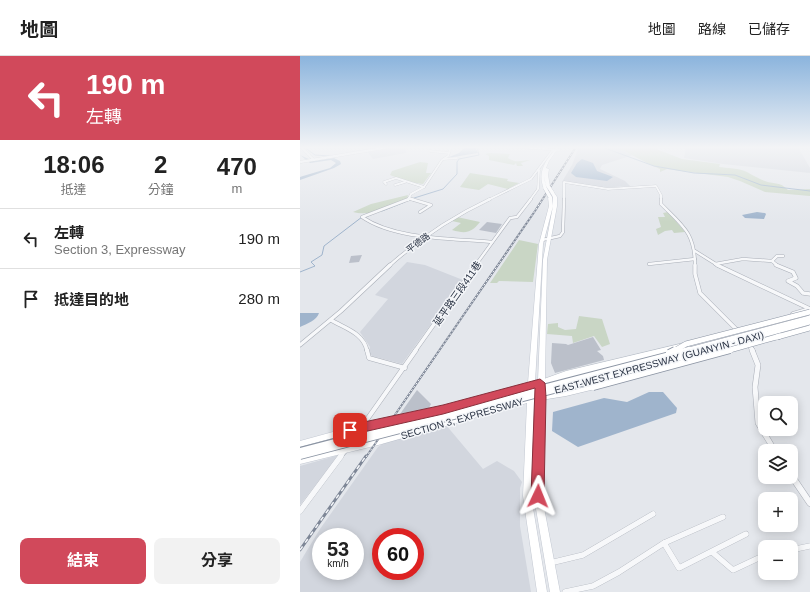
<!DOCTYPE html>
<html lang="zh-TW">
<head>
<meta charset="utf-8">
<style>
  :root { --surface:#fff; --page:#f2f2f2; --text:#222; --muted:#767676; --line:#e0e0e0; --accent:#d1495b }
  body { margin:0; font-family:Helvetica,"Noto Sans TC",sans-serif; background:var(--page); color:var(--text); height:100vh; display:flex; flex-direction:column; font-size:15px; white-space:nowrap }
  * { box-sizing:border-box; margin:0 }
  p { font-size:13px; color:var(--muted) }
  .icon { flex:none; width:22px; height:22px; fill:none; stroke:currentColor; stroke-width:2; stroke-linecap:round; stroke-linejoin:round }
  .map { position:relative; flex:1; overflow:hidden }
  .side { display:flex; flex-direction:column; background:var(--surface); width:300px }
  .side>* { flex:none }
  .top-card { background:#d1495b; color:#fff; overflow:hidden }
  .tools { position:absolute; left:458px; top:340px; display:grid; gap:8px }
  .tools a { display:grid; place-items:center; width:40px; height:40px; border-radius:8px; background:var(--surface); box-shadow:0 2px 10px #0003; font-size:20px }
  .speed { position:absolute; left:12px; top:472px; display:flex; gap:8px; font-size:20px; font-weight:700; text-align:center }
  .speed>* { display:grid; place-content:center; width:52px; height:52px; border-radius:50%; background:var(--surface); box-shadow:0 2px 10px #0003; line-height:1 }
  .speed small { font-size:10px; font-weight:400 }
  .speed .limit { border:6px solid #d22; background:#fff; color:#111 }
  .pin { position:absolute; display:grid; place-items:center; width:34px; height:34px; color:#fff; margin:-17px; border-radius:8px; box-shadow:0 2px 6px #0006 }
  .me { position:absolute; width:44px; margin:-22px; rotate:2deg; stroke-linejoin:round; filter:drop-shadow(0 0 3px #0008) }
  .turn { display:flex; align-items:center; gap:14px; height:84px; padding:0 20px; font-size:18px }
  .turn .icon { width:52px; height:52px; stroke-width:2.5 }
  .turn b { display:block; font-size:28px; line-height:34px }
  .eta { display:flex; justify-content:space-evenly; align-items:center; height:68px; text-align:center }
  .eta b { font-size:24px; font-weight:700; line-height:28px }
  .action { display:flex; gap:8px; margin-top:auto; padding:8px 20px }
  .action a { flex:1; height:46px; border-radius:8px; background:var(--accent); color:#fff; font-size:16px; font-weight:700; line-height:46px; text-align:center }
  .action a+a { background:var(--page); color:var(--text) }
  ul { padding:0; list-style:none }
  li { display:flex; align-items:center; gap:12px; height:60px; padding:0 20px; border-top:1px solid var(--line) }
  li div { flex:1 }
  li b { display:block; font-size:15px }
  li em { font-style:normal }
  header { display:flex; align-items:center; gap:24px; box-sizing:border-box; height:56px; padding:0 20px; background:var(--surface); border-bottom:1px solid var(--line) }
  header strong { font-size:19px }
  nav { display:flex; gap:22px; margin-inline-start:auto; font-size:14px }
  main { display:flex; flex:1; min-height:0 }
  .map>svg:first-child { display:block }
</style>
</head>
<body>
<header>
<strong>地圖</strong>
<nav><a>地圖</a><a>路線</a><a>已儲存</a></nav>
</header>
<main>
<section class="side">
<div class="top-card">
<div class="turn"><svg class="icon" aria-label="left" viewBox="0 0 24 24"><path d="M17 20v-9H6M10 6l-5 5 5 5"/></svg><div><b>190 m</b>左轉</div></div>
</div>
<div class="eta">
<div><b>18:06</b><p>抵達</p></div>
<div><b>2</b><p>分鐘</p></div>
<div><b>470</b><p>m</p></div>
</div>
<ul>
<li><svg class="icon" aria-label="left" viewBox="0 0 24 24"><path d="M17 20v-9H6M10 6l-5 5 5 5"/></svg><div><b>左轉</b><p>Section 3, Expressway</p></div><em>190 m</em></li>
<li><svg class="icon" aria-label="arrive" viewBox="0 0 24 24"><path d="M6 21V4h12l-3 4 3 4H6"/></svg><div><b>抵達目的地</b></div><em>280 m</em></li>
</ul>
<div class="action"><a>結束</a><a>分享</a></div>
</section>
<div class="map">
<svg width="510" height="536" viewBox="0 0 510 536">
  <rect width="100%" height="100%" fill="#e4e7ec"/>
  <g fill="#d2d6de" fill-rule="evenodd">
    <polygon points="93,91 105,91 106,97 73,103 67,95"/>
    <polygon points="279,91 313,91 333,99 302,109 300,113 325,125 330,130 299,132 262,126 272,109"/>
    <polygon points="386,91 498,91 510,112 510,117 423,108 384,102"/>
    <polygon points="107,206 125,209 163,224 102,308 72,300 69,297 70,291 60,276 88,243 75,239"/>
    <path d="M146,369l37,44 14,-8 17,10 8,11 -2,6v38l11,66h-231v-30l20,-33 58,-82 7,-5zM21,481h34v34h-34zM81,481h34v34h-34z"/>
    <polygon points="39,399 0,449 0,410"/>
  </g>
  <g fill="#c9d6c5">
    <path d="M314,91h37l31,12 38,5 -1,3c7,1 21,1 28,5 5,3 12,7 18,9 11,4 14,0 23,9l22,-1v7l-45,-4 -25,-11 -12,-4 -61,-8 -7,3v-3c-17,-7 -29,-16 -46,-22z"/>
    <path d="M190,97l20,1 -2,4c9,6 13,2 22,2l-9,3 2,3h-6l-1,-3 -2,2 -25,-5v-4l-4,-2z"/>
    <polygon points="120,106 128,107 126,117 131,117 123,128 108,126 90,119 92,115"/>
    <polygon points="170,117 208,123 207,125 219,127 208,133 188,128 179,134 160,131"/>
    <path d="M108,139l-1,4c-16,8 -37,18 -54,13l18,-8z"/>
    <polygon points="368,156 385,176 374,177 372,174 365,175 358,179 356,173 361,171 358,161 365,161 363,157"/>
    <path d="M157,161l23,5c-9,11 -14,12 -28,8l9,-7 -9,-2z"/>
    <polygon points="219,184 238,188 233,226 199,225 197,227 190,227"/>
    <polygon points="279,260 302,263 310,288 302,291 294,280 273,287 272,280 247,278 248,268 258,267 258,271 265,274 276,273"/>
  </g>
  <g fill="#9fb4cc">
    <polygon points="165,91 175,91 178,97 147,102 159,97"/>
    <polygon points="0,99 13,105 34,102 40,105 41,108 34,112 0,124 0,121 3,120 30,112 36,107 31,104 10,107"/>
    <polygon points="282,103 293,107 297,115 313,121 307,125 276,121 271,117 277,107"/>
    <polygon points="457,156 465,157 466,158 464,163 445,162 442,159"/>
    <path d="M0,257h19c-2,7 -12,11 -19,14z"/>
    <polygon points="349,336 363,336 377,352 376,357 278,391 252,375 253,356 304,342 327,346"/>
  </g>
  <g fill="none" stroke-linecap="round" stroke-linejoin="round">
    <g stroke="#9fb4cc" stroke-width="1">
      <polyline points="4,91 15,99 29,100"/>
      <polyline points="302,91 354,110 394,117 435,119 461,129 510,135"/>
      <polyline points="111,143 143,133 157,118 157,106 159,103 179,99 177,91"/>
      <polyline points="82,155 105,146"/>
      <polyline points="0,216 15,210 11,206 22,199 24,190 62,161"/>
    </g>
  </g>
  <g fill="#bbc0ca">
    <polygon points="187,166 202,168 196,177 179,174"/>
    <polygon points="62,199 59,206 49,207 51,200"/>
    <polygon points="293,281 301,294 297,295 303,300 304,304 255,317 251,307 252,287 266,288 268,289"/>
    <polygon points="117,334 131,348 129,352 100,358"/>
  </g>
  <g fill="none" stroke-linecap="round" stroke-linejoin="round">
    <g stroke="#a9aeb7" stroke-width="2.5">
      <g id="minor-far4">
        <polyline points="1,91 14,104"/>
        <polyline points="216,91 259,94"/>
        <polyline points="130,95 149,97"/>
        <polyline points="144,103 157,102"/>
        <polyline points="86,128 84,126 96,122 124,131"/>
        <polyline points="95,129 105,126"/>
        <polyline points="109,142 114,144"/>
        <polyline points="108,144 111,138 124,131 142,104 148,100 151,91"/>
        <polyline points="188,144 231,123 252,95 255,94"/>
        <polyline points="230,144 238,133 239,114"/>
        <polyline points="264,144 264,126 308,133 356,130 361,139 361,144"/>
      </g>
    </g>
    <g stroke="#a9aeb7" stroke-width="3.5">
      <g id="minor-far3">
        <path d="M109,143l-47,18c34,23 89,21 130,25"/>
        <polyline points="111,143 131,149 120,156"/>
        <path d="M361,143v5c22,22 34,29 34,62"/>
        <polyline points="242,184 260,180 263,176 264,143"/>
        <polyline points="395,195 419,210"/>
        <polyline points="472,205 478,210"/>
        <polyline points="349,208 395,203"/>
        <polyline points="415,208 443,203 472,205 477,200 483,200"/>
        <path d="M89,210c30,-27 65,-50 101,-67"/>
        <polyline points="175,210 210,162 217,161 231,143"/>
      </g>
    </g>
    <g stroke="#a9aeb7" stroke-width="4.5">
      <g id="minor-far2">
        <polyline points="395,209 395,218 400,237 439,276"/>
        <polyline points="417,209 510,253"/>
        <polyline points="476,209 493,216 496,222 488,225 497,230 503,237 510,238"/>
        <path d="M31,264c13,8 33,13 36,31"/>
        <polyline points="0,289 41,255 90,209"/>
        <polyline points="115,295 176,209"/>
      </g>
    </g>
    <g stroke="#a9aeb7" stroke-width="5">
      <g id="minor-far1">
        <polyline points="67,294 69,302 105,312"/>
        <polyline points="56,379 116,294"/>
        <polyline points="40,401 46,394"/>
      </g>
    </g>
    <g stroke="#a9aeb7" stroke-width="6">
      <g id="minor">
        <polyline points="0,455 41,400"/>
        <polyline points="364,487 379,512 446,478"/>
        <polyline points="491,494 510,490"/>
        <polyline points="412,496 433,514 465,499"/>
        <polyline points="250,507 283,499 353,458"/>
        <polyline points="265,536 293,530 319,516 364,487 423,461"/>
      </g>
    </g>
    <g stroke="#a9aeb7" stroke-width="3">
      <polyline id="tertiary-far3" points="0,106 89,91"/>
    </g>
    <g stroke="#a9aeb7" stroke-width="5">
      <g id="tertiary-far2">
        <polyline points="493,258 510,253"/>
        <polyline points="448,287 453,295"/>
      </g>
    </g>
    <g stroke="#a9aeb7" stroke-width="6">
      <polyline id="tertiary-far1" points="452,294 458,309 455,331 458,367 475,395"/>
    </g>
    <g stroke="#a9aeb7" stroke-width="7">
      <polyline id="tertiary" points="491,419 510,447"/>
    </g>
    <g stroke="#a3abb8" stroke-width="0.5">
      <g id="primary">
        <path d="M257,91h2l-10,14 -3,7 3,1 -1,6 2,11 -2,1 -2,-1 -2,-10 1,6 2,6 -3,1c-7,-18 2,-29 13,-42z"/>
        <polygon points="251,135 253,135 257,141 257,150 247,204 245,323 510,257 510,261 245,328 242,441 260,536 250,536 234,441 238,343 234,345 231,440 247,536 237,536 223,440 227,347 78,389 0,408 0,402 78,383 228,341 229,339 231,338 238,341 238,330 234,331 233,334 229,334 228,332 143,357 62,374 0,391 0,385 62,368 143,351 228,327 239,188 249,150 248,141 250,140 252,141 253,150 243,188 235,326 238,325 243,204 253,150 253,141 250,136"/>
        <polygon points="510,267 510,271 487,278 484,276 485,275"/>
      </g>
    </g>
    <g stroke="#8b94a3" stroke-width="0.5">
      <g id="trunk">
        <polygon points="384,287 387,289 386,290 267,319 240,329 238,329 237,327 238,325 266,315"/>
        <polygon points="293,329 295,329 296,331 295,333 266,340 241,344 239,343 238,341 239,339 241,338 266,336"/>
      </g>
    </g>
    <use href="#minor-far4" stroke="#f7f8fa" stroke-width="2"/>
    <use href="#minor-far3" stroke="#f7f8fa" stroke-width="2.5"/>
    <use href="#minor-far2" stroke="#f7f8fa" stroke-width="3.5"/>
    <use href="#minor-far1" stroke="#f7f8fa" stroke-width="4"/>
    <use href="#minor" stroke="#f7f8fa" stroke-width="5.5"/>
    <use href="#tertiary-far3" stroke="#f7f8fa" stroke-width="2.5"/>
    <use href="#tertiary-far2" stroke="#f7f8fa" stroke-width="4"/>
    <use href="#tertiary-far1" stroke="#f7f8fa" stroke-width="5"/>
    <use href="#tertiary" stroke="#f7f8fa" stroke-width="6"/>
    <use href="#primary" fill="#fff" fill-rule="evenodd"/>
    <use href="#trunk" fill="#fff" fill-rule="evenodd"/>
    <g stroke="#7d8696" stroke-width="2">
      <polyline id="rail-far1" points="66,401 235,155 276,91"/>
    </g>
    <g stroke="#7d8696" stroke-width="3">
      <polyline id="rail" points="0,494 66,400"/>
    </g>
    <use href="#rail-far1" stroke="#f4f6f9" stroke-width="1" stroke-dasharray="2" stroke-linecap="butt"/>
    <use href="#rail" stroke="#f4f6f9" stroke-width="1.5" stroke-dasharray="4.5" stroke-linecap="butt"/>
    <g stroke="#a3abb8" stroke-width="4" stroke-linecap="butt">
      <g id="primary-bridge">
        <polyline points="248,130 252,136"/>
        <polyline points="245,132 250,141"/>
      </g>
    </g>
    <g stroke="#8b94a3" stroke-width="6" stroke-linecap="butt">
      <g id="trunk-bridge-far1">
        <polyline points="477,281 510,272"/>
        <polyline points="374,295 386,288 510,256"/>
        <polyline points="385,295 510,262"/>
        <polyline points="405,295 510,266"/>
        <polyline points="426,295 480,280"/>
      </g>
    </g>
    <g stroke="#8b94a3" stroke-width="8" stroke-linecap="butt">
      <g id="trunk-bridge">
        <polyline points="369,297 375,294"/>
        <polyline points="293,331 430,294"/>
        <polyline points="0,395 389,294"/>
        <polyline points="0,400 408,294"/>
      </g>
    </g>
    <use href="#primary-bridge" stroke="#fff" stroke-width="3.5"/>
    <use href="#trunk-bridge-far1" stroke="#fff" stroke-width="5"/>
    <use href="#trunk-bridge" stroke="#fff" stroke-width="6"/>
  </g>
  <linearGradient id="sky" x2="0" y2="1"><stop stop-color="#8bb4dd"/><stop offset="0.55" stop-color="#f3f4f6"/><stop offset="1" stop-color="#f3f4f6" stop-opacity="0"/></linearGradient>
  <rect width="510" height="166" fill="url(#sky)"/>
  <polygon fill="#d1495b" stroke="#882f3b" points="240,323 245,327 246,341 244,440 242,445 238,447 233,445 231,440 235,332 143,358 50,379 46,378 44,374 46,371 50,369 143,349"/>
  <g text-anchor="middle" stroke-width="3" stroke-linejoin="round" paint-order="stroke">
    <g font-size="9" fill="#2b3445" stroke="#f4f6f9">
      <text transform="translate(118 187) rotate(-37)" y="3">平德路</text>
    </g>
    <g font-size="10" fill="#2b3445" stroke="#f4f6f9">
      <text transform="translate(157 237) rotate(-55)" y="4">延平路三段411巷</text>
      <text transform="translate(359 306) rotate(-15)" y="4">EAST-WEST EXPRESSWAY (GUANYIN - DAXI)</text>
      <text transform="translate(162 362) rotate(-16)" y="4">SECTION 3, EXPRESSWAY</text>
    </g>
  </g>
</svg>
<div class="tools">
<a><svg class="icon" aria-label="search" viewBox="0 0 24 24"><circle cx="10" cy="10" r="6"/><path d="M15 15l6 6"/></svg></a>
<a><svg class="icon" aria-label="layers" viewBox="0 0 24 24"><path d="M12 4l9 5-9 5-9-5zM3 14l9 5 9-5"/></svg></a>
<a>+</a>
<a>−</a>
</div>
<div class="speed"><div>53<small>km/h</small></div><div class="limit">60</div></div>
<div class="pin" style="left:50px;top:374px;background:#d93025"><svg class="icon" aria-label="arrive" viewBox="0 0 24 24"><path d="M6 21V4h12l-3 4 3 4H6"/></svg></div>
<svg class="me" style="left:238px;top:440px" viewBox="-20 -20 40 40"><path d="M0-17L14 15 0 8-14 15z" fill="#d1495b" stroke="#fff" stroke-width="4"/></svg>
</div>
</main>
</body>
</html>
